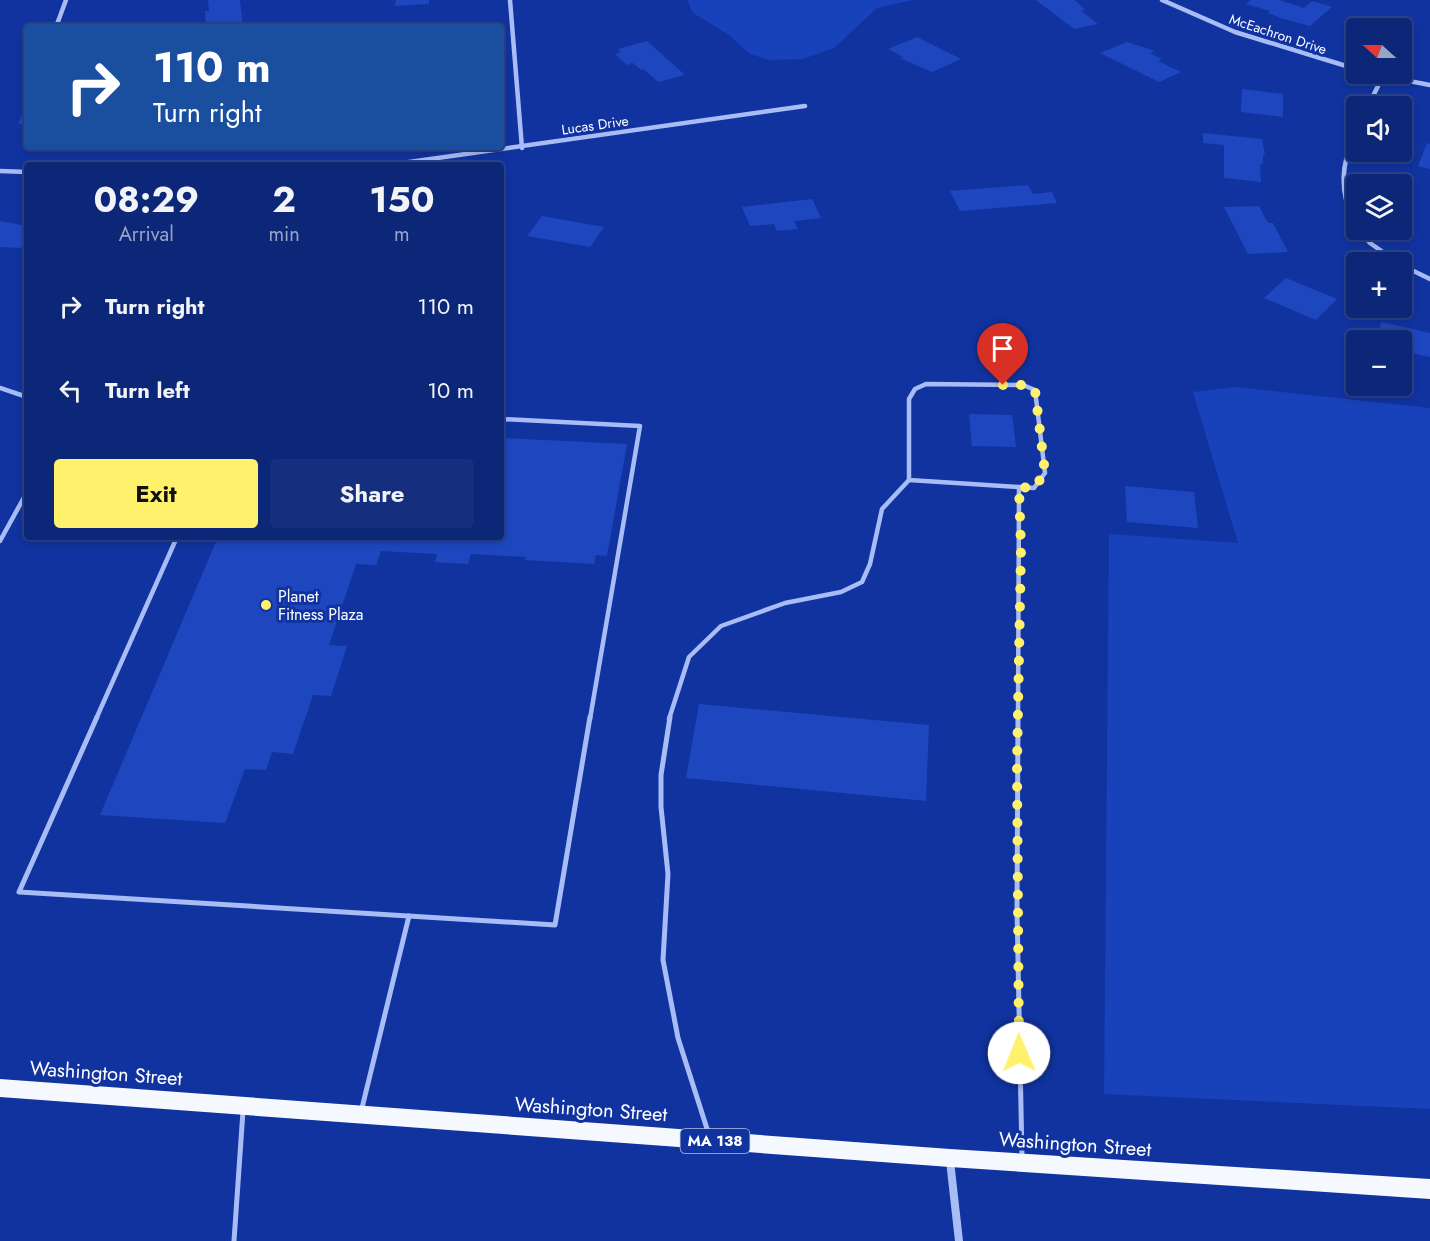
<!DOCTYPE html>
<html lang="en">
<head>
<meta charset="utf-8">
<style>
  :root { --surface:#0c2678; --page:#152e7d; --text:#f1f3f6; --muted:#9aa5c6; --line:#2c438a; --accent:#fff16c }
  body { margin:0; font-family:Jost,sans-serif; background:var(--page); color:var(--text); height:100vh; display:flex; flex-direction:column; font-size:22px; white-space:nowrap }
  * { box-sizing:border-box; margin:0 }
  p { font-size:20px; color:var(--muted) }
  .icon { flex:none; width:33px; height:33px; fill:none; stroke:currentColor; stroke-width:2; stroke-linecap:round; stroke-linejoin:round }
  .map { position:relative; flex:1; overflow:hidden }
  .drawer { position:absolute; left:24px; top:162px; width:480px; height:378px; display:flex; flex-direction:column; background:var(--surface); border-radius:6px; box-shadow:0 3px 9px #0003,0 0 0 2px var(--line) }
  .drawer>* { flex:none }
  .banner { position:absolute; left:24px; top:24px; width:480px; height:126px; border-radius:6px; box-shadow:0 3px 9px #0003,0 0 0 2px var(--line); background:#1a4fa0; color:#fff; overflow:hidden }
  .needle { width:39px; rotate:291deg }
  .tools { position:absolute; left:1346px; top:18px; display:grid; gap:12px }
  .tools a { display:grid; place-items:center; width:66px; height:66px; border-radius:6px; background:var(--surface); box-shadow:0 3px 9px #0003,0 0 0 2px var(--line); font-size:30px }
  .pin { position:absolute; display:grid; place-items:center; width:51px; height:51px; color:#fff; margin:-62px -26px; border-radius:50% 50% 50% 0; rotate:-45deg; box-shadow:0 0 6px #0007 }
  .pin .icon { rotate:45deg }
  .me { position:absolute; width:66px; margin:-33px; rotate:359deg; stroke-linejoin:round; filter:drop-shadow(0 0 4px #0008) }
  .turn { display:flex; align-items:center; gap:21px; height:126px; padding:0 30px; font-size:27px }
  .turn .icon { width:78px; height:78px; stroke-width:2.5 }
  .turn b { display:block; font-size:42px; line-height:51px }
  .eta { display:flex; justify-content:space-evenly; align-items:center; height:102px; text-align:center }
  .eta b { font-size:36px; font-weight:700; line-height:42px }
  .primary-button { display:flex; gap:12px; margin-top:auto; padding:12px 30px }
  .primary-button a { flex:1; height:69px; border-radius:6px; background:var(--accent); color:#111; font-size:24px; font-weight:700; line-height:69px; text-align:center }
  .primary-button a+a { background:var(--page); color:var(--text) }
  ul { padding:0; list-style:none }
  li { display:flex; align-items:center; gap:18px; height:84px; padding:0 30px }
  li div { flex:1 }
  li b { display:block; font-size:22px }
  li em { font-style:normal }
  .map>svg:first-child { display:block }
</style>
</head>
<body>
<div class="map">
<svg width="1430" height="1241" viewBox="0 0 1430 1241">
  <rect width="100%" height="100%" fill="#1033a0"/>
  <g fill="#1842ba">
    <polygon points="687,0 913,0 877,8 834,48 803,59 769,60 750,54 729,35 693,13"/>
    <polygon points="1235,387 1430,408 1430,1109 1104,1094 1109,534 1238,543 1193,392"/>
  </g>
  <g fill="#1e47bf">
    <polygon points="208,0 240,0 243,27 206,27 205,11 209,11"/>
    <polygon points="396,0 429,0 429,4 395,6"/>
    <polygon points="1036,0 1075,0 1085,10 1081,11 1098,24 1074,29"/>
    <polygon points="1251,0 1279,0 1304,8 1312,1 1332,7 1310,26 1280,18 1268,13 1270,11 1246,4"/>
    <polygon points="437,23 437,27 386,27 386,25"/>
    <polygon points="917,37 961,59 932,72 900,58 903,57 888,49"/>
    <polygon points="647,41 685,75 658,82 644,69 641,70 633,63 627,65 615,54 621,52 618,49"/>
    <polygon points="1127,42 1155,51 1150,53 1162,59 1158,61 1181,72 1159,82 1100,53"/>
    <polygon points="1242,89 1283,94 1283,117 1241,112"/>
    <polygon points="27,103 27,124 18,124"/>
    <polygon points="1203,133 1262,139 1265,156 1263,155 1263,164 1260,164 1261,182 1224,178 1224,145 1203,143"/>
    <polygon points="1427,143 1430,144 1430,169 1418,166"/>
    <polygon points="1028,185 1033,194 1052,192 1057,203 960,211 950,191"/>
    <polygon points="812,199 821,218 794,221 798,229 777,231 774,224 750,226 742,207"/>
    <polygon points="1259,206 1268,223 1273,223 1288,252 1248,254 1224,207"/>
    <polygon points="542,216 604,227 590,247 527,236"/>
    <polygon points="0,221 27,226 26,248 0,247"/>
    <polygon points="1286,278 1337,299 1316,320 1264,298"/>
    <polygon points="1381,322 1430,333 1430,357 1401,351 1401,340 1377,340"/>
    <polygon points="969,414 1012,415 1016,447 972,446"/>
    <polygon points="501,438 627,444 607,556 596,555 594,564 525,560 526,557 471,554 468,564 435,562 437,554 381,551 376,565 356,564 329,645 347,646 331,696 313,695 293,754 272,752 266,770 245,769 225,823 100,815 218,537 501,537"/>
    <polygon points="1125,486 1194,492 1198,528 1127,522"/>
    <polygon points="699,704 929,725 926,801 686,778"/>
  </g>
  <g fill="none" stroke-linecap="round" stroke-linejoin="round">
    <g stroke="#a8bcf5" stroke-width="4.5">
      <polygon points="926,384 1023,385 1035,390 1045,473 1034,488 909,480 909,399 915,389"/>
      <polyline points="0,388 27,397"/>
      <polyline points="501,419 640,426 590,719"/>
      <polyline points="0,541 27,492"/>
      <polyline points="96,719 177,537"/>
      <polyline points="669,719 689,657 721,626 785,603 841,592 862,582 870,564 882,509 909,480"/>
      <polyline points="1018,719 1019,487"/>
    </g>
    <g stroke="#a8bcf5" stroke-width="5">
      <polyline points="97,717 19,892 555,925 590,717"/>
      <polyline points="670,717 661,775 661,807 668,874 663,960 678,1038 709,1135"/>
      <polyline points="1018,717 1017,911 1022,1157"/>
      <polyline points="361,1112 409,916"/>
      <polyline points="234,1241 243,1111"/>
    </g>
    <g stroke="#a8bcf5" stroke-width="4.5">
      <polyline points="510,0 522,148"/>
      <polyline points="1162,0 1235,32 1356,69"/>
      <polyline points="56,27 66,0"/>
      <polyline points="1373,74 1430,85"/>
      <polyline points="1368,106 1383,76"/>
      <path d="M1356,130c-15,34 -18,62 0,96"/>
      <polyline points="388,165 805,106"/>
      <polyline points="0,171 27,172"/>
      <polyline points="1359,230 1370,243 1397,262"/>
      <polyline points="1401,265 1430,279"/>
    </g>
    <polyline stroke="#a8bcf5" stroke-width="8" points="950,1161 959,1241"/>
    <polygon fill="#f6f8ff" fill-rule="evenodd" points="0,1079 950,1149 1430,1179 1430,1199 950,1167 0,1097"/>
  </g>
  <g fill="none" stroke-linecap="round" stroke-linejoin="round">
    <polyline stroke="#fff16c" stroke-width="10" stroke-dasharray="0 18" points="1003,385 1023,385 1035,390 1045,473 1034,488 1019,487 1021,549 1017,764 1019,1053"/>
  </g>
  <circle fill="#fff16c" stroke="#1033a0" stroke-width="2" cx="266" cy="605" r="6"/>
  <g text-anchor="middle" stroke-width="6" stroke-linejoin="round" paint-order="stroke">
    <g font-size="14" fill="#fff" stroke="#1033a0">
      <text transform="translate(1278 34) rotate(18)" y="5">McEachron Drive</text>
      <text transform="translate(595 125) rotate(-8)" y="5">Lucas Drive</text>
    </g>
    <rect fill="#1033a0" stroke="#b7c2e2" stroke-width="1.5" x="680.5" y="1129" width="69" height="24" rx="4.5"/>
    <g font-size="15" font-weight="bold" fill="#fff">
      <text x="715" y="1146">MA 138</text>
    </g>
    <g font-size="16" fill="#fff" stroke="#1033a0" text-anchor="start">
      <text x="278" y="602">Planet<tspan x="278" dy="18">Fitness Plaza</tspan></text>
    </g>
    <g font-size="20" fill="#fff" stroke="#1033a0">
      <text transform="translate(106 1073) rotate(4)" y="7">Washington Street</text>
      <text transform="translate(591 1109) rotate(4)" y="7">Washington Street</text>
      <text transform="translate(1075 1144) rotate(4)" y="7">Washington Street</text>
    </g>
  </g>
</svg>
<div class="tools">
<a><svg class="needle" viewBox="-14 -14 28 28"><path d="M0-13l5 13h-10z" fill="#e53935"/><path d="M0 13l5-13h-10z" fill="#9aa5c6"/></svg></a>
<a><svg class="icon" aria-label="sound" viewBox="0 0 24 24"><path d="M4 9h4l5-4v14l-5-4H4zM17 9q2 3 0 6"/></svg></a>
<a><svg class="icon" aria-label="layers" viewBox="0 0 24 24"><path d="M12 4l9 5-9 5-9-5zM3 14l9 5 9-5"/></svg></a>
<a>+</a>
<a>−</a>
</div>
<div class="pin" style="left:1003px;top:385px;background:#d93025"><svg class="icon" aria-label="arrive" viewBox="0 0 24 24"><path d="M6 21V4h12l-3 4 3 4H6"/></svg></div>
<svg class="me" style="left:1019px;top:1053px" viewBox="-20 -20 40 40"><circle r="19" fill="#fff"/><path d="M0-13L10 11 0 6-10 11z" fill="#fff16c"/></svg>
<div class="banner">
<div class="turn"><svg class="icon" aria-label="right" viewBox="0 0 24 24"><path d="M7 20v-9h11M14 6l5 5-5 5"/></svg><div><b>110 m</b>Turn right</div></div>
</div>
<section class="drawer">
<div class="eta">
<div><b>08:29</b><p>Arrival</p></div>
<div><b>2</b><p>min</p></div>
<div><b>150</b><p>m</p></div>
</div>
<ul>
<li><svg class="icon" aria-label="right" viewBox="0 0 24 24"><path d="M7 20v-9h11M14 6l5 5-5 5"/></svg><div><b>Turn right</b></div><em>110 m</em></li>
<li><svg class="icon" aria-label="left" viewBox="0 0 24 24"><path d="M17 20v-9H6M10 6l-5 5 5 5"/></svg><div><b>Turn left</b></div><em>10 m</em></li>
</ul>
<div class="primary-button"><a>Exit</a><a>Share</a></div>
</section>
</div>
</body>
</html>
